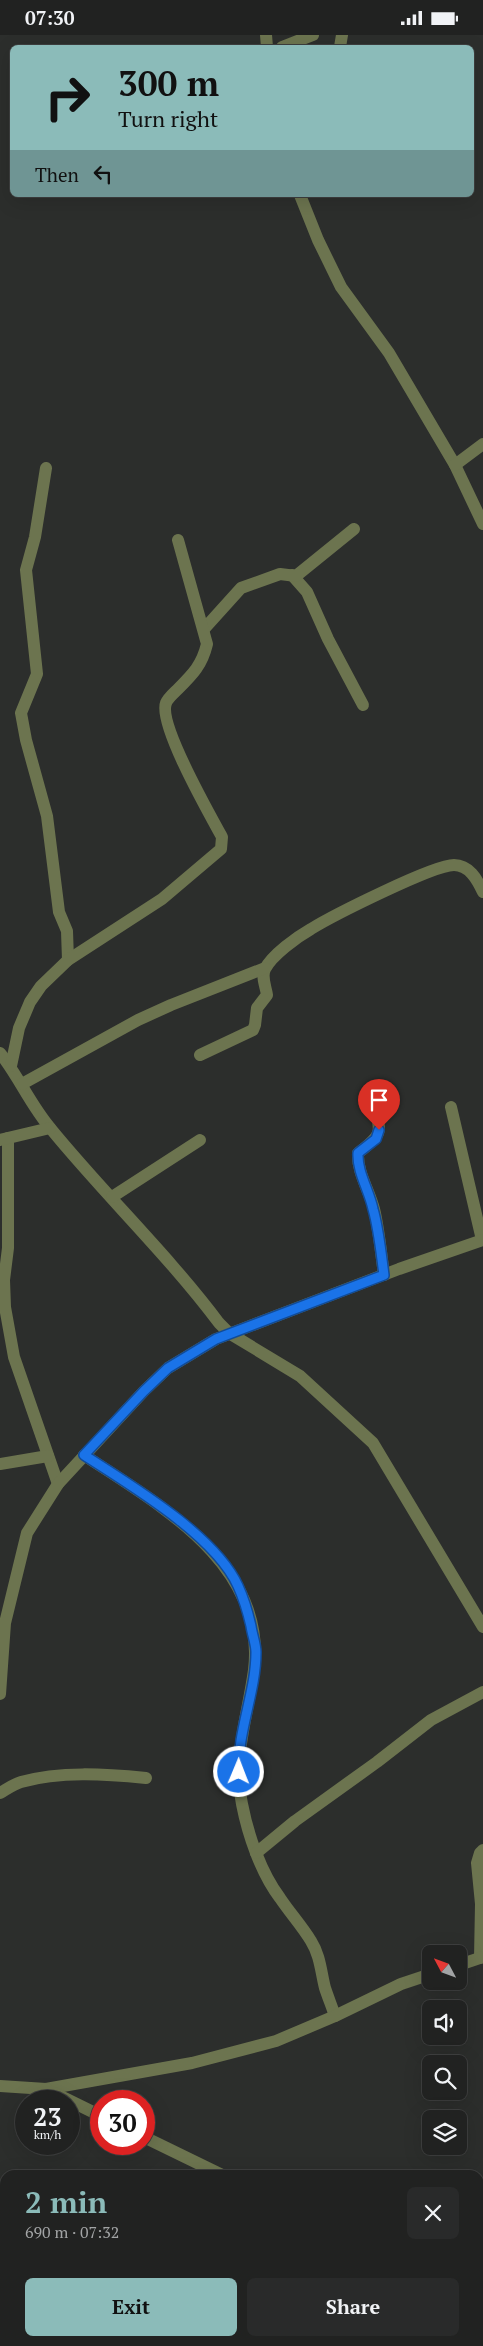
<!DOCTYPE html>
<html lang="en">
<head>
<meta charset="utf-8">
<style>
  :root { --surface:#212221; --page:#292a2a; --text:#f1f3f6; --muted:#a2a4a5; --line:#3e3f3f; --accent:#8bbbb9 }
  body { margin:0; font-family:"PT Serif",serif; background:var(--page); color:var(--text); height:100vh; display:flex; flex-direction:column; font-size:19px; white-space:nowrap }
  * { box-sizing:border-box; margin:0 }
  p { font-size:16px; color:var(--muted) }
  .icon { flex:none; width:28px; height:28px; fill:none; stroke:currentColor; stroke-width:2; stroke-linecap:round; stroke-linejoin:round }
  .map { position:relative; flex:1; overflow:hidden }
  .side { position:absolute; left:0px; top:2135px; width:484px; height:176px; display:flex; flex-direction:column; background:var(--surface); border-radius:15px 15px 0 0; box-shadow:0 5px 20px #0002,0 0 0 1px var(--line) }
  .side>* { flex:none }
  .guide { position:absolute; left:10px; top:10px; width:464px; height:152px; border-radius:8px; box-shadow:0 5px 20px #0002,0 0 0 1px var(--line); background:#8bbbb9; color:#111; overflow:hidden }
  .needle { width:32px; rotate:311deg }
  .fabs { position:absolute; left:422px; top:1910px; display:grid; gap:10px }
  .fabs a { display:grid; place-items:center; width:45px; height:45px; border-radius:8px; background:var(--surface); box-shadow:0 5px 20px #0002,0 0 0 1px var(--line); font-size:25px }
  .speed { position:absolute; left:15px; top:2055px; display:flex; gap:10px; font-size:25px; font-weight:700; text-align:center }
  .speed>* { display:grid; place-content:center; width:65px; height:65px; border-radius:50%; background:var(--surface); box-shadow:0 5px 20px #0002,0 0 0 1px var(--line); line-height:1 }
  .speed small { font-size:12px; font-weight:400 }
  .speed .limit { border:8px solid #d22; background:#fff; color:#111 }
  .pin { position:absolute; display:grid; place-items:center; width:42px; height:42px; color:#fff; margin:-51px -21px; border-radius:50% 50% 50% 0; rotate:-45deg; box-shadow:0 0 5px #0007 }
  .pin .icon { rotate:45deg }
  .me { position:absolute; width:55px; margin:-28px; rotate:1deg; stroke-linejoin:round; filter:drop-shadow(0 0 4px #0008) }
  .turn { display:flex; align-items:center; gap:18px; height:105px; padding:0 25px; font-size:22px }
  .turn .icon { width:65px; height:65px; stroke-width:2.5 }
  .turn b { display:block; font-size:35px; line-height:42px }
  .then { display:flex; align-items:center; height:48px; padding:0 25px; background:#0003; gap:10px; font-size:19px }
  .round { display:grid; place-items:center; flex:none; width:52px; height:52px; border-radius:8px; background:var(--page) }
  .overview { display:flex; align-items:center; justify-content:space-between; height:85px; padding:0 25px }
  h1 { font-size:30px; font-weight:700; line-height:38px; color:var(--accent) }
  .button { display:flex; gap:10px; margin-top:auto; padding:10px 25px }
  .button a { flex:1; height:58px; border-radius:8px; background:var(--accent); color:#111; font-size:20px; font-weight:700; line-height:58px; text-align:center }
  .button a+a { background:var(--page); color:var(--text) }
  .status { display:flex; justify-content:space-between; align-items:center; height:35px; padding:0 25px; background:var(--surface); direction:ltr }
  .status svg { height:14px; fill:currentColor }
  .map>svg:first-child { display:block }
</style>
</head>
<body>
<div class="status"><b>07:30</b><svg viewBox="0 0 49 12"><path d="M0 12V9h3v3zM5 12V6h3v6zM10 12V3h3v9zM15 12V0h3v12zM26 1h20v11H26zM47 4h2v5h-2z"/></svg></div>
<div class="map">
<svg width="483" height="2311" viewBox="0 0 483 2311">
  <rect width="100%" height="100%" fill="#2c2e2c"/>
  <g fill="none" stroke-linecap="round" stroke-linejoin="round">
    <g stroke="#6c744f" stroke-width="12">
      <polyline points="266,0 267,12"/>
      <polyline points="282,12 313,0"/>
      <polyline points="340,12 342,0"/>
      <polyline points="300,160 318,205 341,252 389,318 455,430 483,489"/>
      <polyline points="455,430 483,409"/>
      <polyline points="46,433 35,502 26,535 37,639 21,678 26,705 47,781 59,877 67,896 68,925"/>
      <polyline points="292,540 307,557 328,604 363,670"/>
      <polyline points="204,594 241,553 280,539 296,541 354,494"/>
      <path d="M0,1018c19,24 31,53 51,76 54,66 117,126 168,194l10,10 71,43 73,67 110,184"/>
      <path d="M200,1020l53,-25 2,-5 2,-17 10,-13c-1,-8 -6,-18 -2,-26 7,-14 32,-32 46,-40 21,-13 122,-64 143,-64 15,0 23,14 29,27"/>
      <path d="M11,1031l8,-38 11,-26 11,-16 27,-26 94,-61 59,-50 1,-12c-12,-22 -64,-113 -56,-134 2,-5 8,-10 12,-14 15,-15 24,-24 29,-45l-29,-104"/>
      <polyline points="22,1049 138,985 171,970 265,933"/>
      <path d="M372,1062c7,33 16,34 -14,56 -1,19 11,37 16,56 5,21 7,44 10,66"/>
      <polyline points="451,1072 482,1205"/>
      <polyline points="8,1103 8,1213 4,1245 5,1272 14,1322 58,1449"/>
      <polyline points="0,1105 50,1093"/>
      <polyline points="112,1162 200,1105"/>
      <path d="M84,1420c75,50 183,108 170,215 -6,45 -22,88 -12,134 6,31 19,69 38,94 10,15 22,28 31,43 9,14 10,31 14,47 3,9 7,19 10,28"/>
      <polyline points="0,1429 48,1421"/>
      <polyline points="0,1659 5,1588 27,1498 58,1449 144,1356 168,1333 216,1304 399,1234 483,1205"/>
      <path d="M0,1758c7,-4 14,-9 21,-11 39,-11 84,-8 125,-4"/>
      <polyline points="256,1818 295,1786 377,1727 431,1685 483,1657"/>
      <polyline points="480,1923 481,1869 477,1828 480,1818 483,1815"/>
      <polyline points="459,1930 483,1922"/>
      <polyline points="0,2051 46,2054 192,2028 276,2006 335,1981 401,1949 431,1939"/>
      <polyline points="46,2054 101,2081"/>
      <polyline points="144,2102 222,2140"/>
      <polyline points="479,2263 483,2264"/>
      <polyline points="319,2311 319,2306"/>
    </g>
  </g>
  <g fill="none" stroke-linecap="round" stroke-linejoin="round">
    <g stroke="#114b97" stroke-width="12">
      <path id="route" d="M239,1737c-2,-41 17,-79 17,-120 0,-8 -4,-18 -5,-26 -3,-13 -7,-27 -13,-40 -23,-51 -108,-101 -154,-131l60,-64 24,-23 48,-29 168,-64c-3,-22 -5,-45 -11,-66 -4,-19 -16,-37 -15,-56l18,-14 3,-9"/>
    </g>
    <use href="#route" stroke="#1a73e8" stroke-width="9"/>
  </g>
</svg>
<div class="fabs">
<a><svg class="needle" viewBox="-14 -14 28 28"><path d="M0-13l5 13h-10z" fill="#e53935"/><path d="M0 13l5-13h-10z" fill="#a2a4a5"/></svg></a>
<a><svg class="icon" aria-label="sound" viewBox="0 0 24 24"><path d="M4 9h4l5-4v14l-5-4H4zM17 9q2 3 0 6"/></svg></a>
<a><svg class="icon" aria-label="search" viewBox="0 0 24 24"><circle cx="10" cy="10" r="6"/><path d="M15 15l6 6"/></svg></a>
<a><svg class="icon" aria-label="layers" viewBox="0 0 24 24"><path d="M12 4l9 5-9 5-9-5zM3 14l9 5 9-5"/></svg></a>
</div>
<div class="speed"><div>23<small>km/h</small></div><div class="limit">30</div></div>
<div class="pin" style="left:379px;top:1095px;background:#d93025"><svg class="icon" aria-label="arrive" viewBox="0 0 24 24"><path d="M6 21V4h12l-3 4 3 4H6"/></svg></div>
<svg class="me" style="left:239px;top:1737px" viewBox="-20 -20 40 40"><circle r="17" fill="#1a73e8" stroke="#fff" stroke-width="3"/><path d="M0-11L8 9 0 5-8 9z" fill="#fff"/></svg>
<div class="guide">
<div class="turn"><svg class="icon" aria-label="right" viewBox="0 0 24 24"><path d="M7 20v-9h11M14 6l5 5-5 5"/></svg><div><b>300 m</b>Turn right</div></div>
<div class="then">Then<svg class="icon" aria-label="left" viewBox="0 0 24 24"><path d="M17 20v-9H6M10 6l-5 5 5 5"/></svg></div>
</div>
<section class="side">
<div class="overview"><div><h1>2 min</h1><p>690 m · 07:32</p></div><a class="round"><svg class="icon" aria-label="close" viewBox="0 0 24 24"><path d="M6 6l12 12M18 6L6 18"/></svg></a></div>
<div class="button"><a>Exit</a><a>Share</a></div>
</section>
</div>
</body>
</html>
